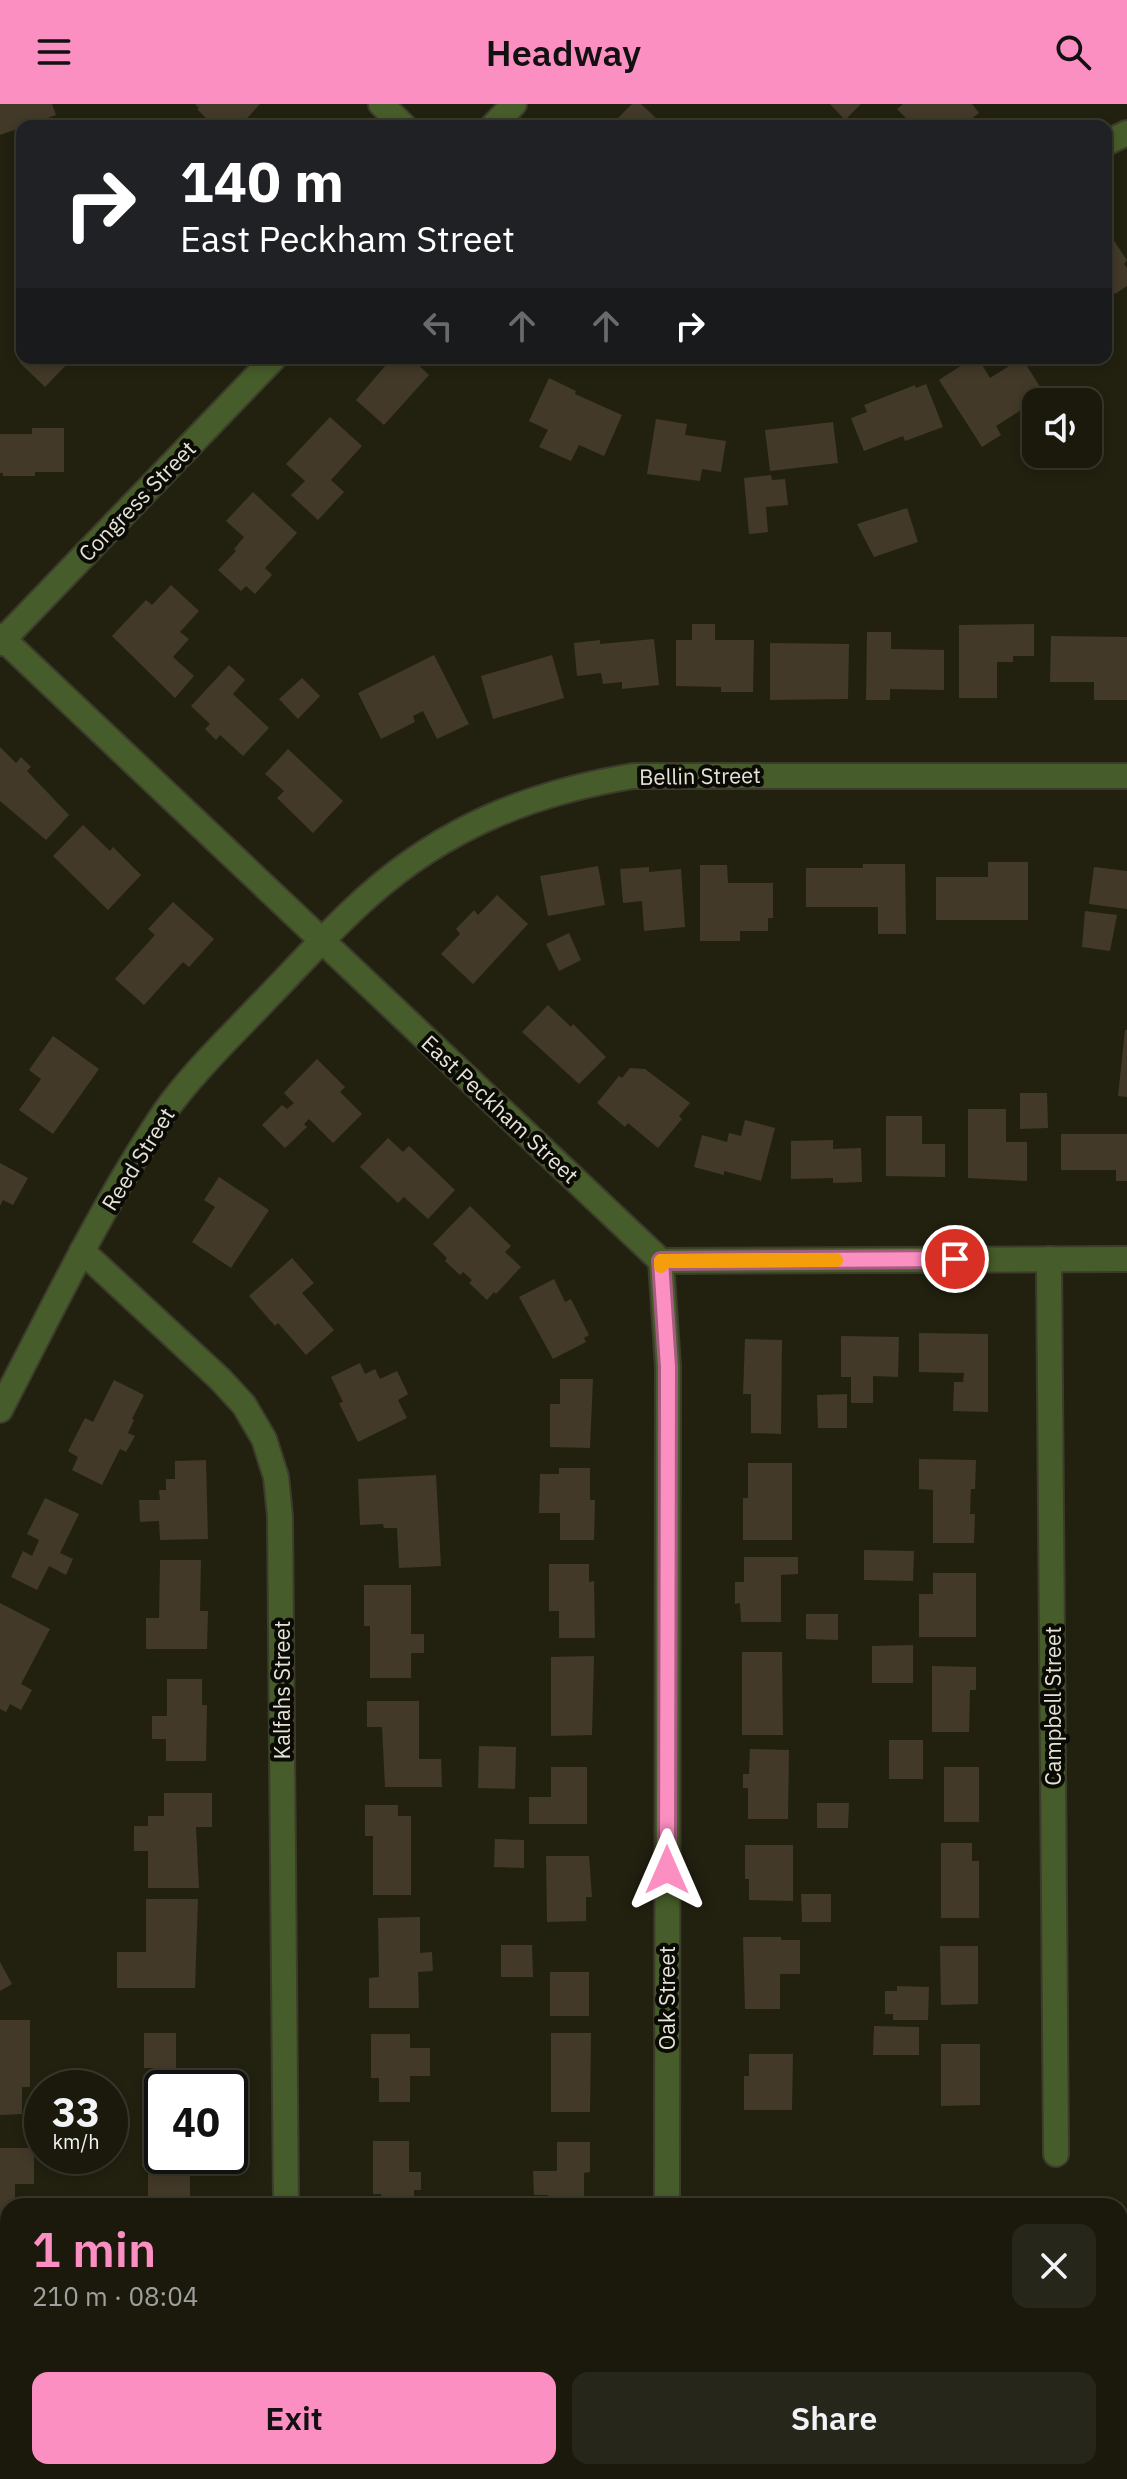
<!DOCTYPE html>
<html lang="en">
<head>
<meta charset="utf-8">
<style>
  :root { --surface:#1a190c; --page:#27261a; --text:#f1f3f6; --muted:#9fa09d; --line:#38382d; --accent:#fc8fc2 }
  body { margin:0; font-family:"IBM Plex Sans",sans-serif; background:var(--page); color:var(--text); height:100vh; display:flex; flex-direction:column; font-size:30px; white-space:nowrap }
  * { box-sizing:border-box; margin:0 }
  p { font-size:26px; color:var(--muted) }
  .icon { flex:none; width:44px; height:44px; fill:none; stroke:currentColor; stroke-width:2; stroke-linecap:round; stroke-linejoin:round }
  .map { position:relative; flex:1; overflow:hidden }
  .side { position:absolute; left:0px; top:2094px; width:1128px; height:282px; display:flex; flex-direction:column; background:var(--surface); border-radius:24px 24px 0 0; box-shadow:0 4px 12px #0003,0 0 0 2px var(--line) }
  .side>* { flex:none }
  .hud { position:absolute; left:16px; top:16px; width:1096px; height:244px; border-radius:16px; box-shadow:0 4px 12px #0003,0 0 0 2px var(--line); background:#202124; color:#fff; overflow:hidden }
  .fabs { position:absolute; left:1022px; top:284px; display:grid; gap:16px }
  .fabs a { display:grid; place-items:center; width:80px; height:80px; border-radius:16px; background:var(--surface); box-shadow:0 4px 12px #0003,0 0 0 2px var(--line); font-size:40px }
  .speed { position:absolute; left:24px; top:1966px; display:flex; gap:16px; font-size:40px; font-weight:700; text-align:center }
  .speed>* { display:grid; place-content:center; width:104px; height:104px; border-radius:50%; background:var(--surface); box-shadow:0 4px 12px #0003,0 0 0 2px var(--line); line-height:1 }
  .speed small { font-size:20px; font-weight:400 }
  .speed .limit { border:4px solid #111; border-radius:12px; background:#fff; color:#111 }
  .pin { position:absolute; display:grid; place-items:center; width:68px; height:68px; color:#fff; margin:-34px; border:4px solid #fff; border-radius:50%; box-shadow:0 2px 8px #0007 }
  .me { position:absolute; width:88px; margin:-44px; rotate:0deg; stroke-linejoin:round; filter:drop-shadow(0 0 6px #0008) }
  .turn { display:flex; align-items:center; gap:28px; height:168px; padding:0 32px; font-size:36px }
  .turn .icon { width:104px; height:104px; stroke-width:2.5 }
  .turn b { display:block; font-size:56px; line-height:68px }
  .lanes { display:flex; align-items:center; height:76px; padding:0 32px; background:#0003; justify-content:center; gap:40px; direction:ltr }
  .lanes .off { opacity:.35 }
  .round { display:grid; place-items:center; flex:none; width:84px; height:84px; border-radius:16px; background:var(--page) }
  .summary { display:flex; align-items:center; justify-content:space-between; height:136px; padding:0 32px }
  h1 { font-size:48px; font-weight:600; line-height:60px; color:var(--accent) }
  .action { display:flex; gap:16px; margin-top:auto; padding:16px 32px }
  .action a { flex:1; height:92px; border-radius:16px; background:var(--accent); color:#111; font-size:32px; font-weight:600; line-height:92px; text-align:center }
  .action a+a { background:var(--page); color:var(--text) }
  header { display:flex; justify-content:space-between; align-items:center; height:104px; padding:0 32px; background:var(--accent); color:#111; font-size:36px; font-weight:600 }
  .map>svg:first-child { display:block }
</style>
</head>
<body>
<header><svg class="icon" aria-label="menu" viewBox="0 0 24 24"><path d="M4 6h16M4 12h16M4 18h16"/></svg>Headway<svg class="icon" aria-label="search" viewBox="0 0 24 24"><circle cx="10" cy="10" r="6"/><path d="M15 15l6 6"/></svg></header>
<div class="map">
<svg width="1127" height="2375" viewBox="0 0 1127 2375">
  <rect width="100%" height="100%" fill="#222110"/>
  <g fill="#423928">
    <polygon points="0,0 52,0 56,11 0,31"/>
    <polygon points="195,0 260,0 240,22 214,22 197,5 199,4"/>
    <polygon points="632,0 641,0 658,16 652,22 610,22"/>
    <polygon points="830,0 861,0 845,16"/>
    <polygon points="903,0 972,0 979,9 962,22 914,22 897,5"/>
    <polygon points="1106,125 1127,156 1124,160 1127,164 1127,182 1115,190 1108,180 1106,181"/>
    <polygon points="23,254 67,254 70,257 45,283 19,258"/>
    <polygon points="392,254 411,254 429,271 384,321 356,296"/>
    <polygon points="973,254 978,254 990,274 1022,254 1045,291 996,322 1001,331 982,343 939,276"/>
    <polygon points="549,274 576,287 575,290 622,311 604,352 579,341 571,357 539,343 548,326 529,317"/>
    <polygon points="926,280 943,323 905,337 903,332 864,347 851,314 867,308 864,301 915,281 916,284"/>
    <polygon points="330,313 362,342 331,376 344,388 318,416 291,391 305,377 286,360"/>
    <polygon points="656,315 687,320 685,331 726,337 721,368 702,365 700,377 647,370"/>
    <polygon points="833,318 838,359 770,367 765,326"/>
    <polygon points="32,324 64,324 64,368 35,368 35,372 3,372 3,369 0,369 0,330 32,330"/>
    <polygon points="771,371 772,376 785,375 788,401 766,403 768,428 749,430 744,374"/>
    <polygon points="253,388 297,429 265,464 272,471 255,490 246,482 241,487 218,466 236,447 234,445 244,433 226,417"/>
    <polygon points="907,404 918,438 874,453 857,420"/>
    <polygon points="171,481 199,507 180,528 189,535 173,553 194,572 175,594 112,532 146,496 152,501"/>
    <polygon points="692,520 715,520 715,536 754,536 753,588 721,588 721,583 676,582 676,536 692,536"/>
    <polygon points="1034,520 1034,552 1013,552 1013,558 997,558 997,594 959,594 959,521"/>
    <polygon points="867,528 891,528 891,545 944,546 944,586 890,585 890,596 866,596"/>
    <polygon points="1051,532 1127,533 1127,596 1094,596 1094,578 1050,578"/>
    <polygon points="654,535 659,581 622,585 622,578 603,580 601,569 577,572 574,539 600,536 600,540"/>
    <polygon points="770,539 849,540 848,595 770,596"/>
    <polygon points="434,551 469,620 437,635 423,607 413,612 415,618 381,635 358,589"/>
    <polygon points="552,551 564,594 493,615 481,572"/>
    <polygon points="229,561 245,576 233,590 269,624 243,652 220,631 216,636 205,625 210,620 191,602"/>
    <polygon points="302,574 320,592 298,615 279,595"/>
    <polygon points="0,643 16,659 21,653 31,663 27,667 69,711 46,736 0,697"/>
    <polygon points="288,645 343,697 313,729 277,694 284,687 265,670"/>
    <polygon points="83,721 110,747 113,743 141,771 108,806 53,752"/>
    <polygon points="988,758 1028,758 1028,816 936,816 936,773 988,773"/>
    <polygon points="863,760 905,760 906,830 878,830 878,803 806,803 806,764 863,764"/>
    <polygon points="700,761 727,761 728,779 773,779 773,814 768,814 768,827 740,827 740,837 700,837"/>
    <polygon points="598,762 605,801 548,812 540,772"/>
    <polygon points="649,763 649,768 681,765 685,823 644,827 642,797 623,799 620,765"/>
    <polygon points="1094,763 1127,767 1127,805 1089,800"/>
    <polygon points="497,791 528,820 473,880 441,850 460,830 456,825 474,806 478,811"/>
    <polygon points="173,798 214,835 189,863 183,858 144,901 115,875 155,831 148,825"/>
    <polygon points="1085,807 1117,811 1110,847 1082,843"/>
    <polygon points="569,829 581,856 559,867 546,840"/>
    <polygon points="548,901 571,923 573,920 606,953 579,980 522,928"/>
    <polygon points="1125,926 1127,926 1127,993 1118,992"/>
    <polygon points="53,932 99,965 53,1030 19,1006 41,975 29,966"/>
    <polygon points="317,955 345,983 340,988 362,1010 333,1039 309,1015 304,1020 307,1023 285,1044 262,1021 282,1001 287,1005 294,999 284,989"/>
    <polygon points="630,964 645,965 690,999 679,1012 682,1015 658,1044 628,1019 625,1023 597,999 619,972 622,974"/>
    <polygon points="1020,989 1047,989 1048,1024 1020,1025"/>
    <polygon points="968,1005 1006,1005 1006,1038 1027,1038 1027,1077 968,1074"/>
    <polygon points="886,1012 922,1012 922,1040 945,1040 945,1073 886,1072"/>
    <polygon points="745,1016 775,1024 761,1077 724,1067 724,1071 694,1063 702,1031 727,1038 729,1029 741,1032"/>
    <polygon points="1061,1030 1127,1030 1127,1077 1116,1077 1116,1066 1061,1066"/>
    <polygon points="388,1034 403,1048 409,1042 455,1086 428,1115 404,1093 398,1099 360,1063"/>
    <polygon points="833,1036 833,1045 861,1044 862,1078 833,1079 833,1074 791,1075 791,1037"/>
    <polygon points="0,1059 28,1074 13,1101 3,1096 0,1102"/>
    <polygon points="219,1073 269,1106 231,1164 192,1138 215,1103 204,1096"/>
    <polygon points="470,1102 511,1142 505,1148 521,1163 496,1190 494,1188 487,1196 469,1179 472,1176 463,1168 460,1171 445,1157 447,1154 433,1140"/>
    <polygon points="292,1154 314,1179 302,1189 334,1226 306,1251 278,1219 275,1222 249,1192"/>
    <polygon points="554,1175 565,1198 571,1195 589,1231 584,1234 586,1238 553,1255 519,1193"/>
    <polygon points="919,1229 988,1230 988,1308 953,1307 954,1278 963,1278 964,1269 919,1268"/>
    <polygon points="841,1232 899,1233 898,1273 873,1272 873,1299 851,1299 851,1273 841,1273"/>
    <polygon points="745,1235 782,1236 781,1330 751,1329 751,1290 743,1290"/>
    <polygon points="360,1259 365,1270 375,1265 380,1275 397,1267 408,1290 398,1296 407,1314 358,1338 339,1299 343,1298 331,1273"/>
    <polygon points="560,1275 593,1275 590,1344 550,1343 550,1300 560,1300"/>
    <polygon points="114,1276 144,1291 132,1315 134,1316 128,1329 135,1332 126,1348 120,1345 102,1381 72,1366 78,1353 68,1347 85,1314 93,1318"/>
    <polygon points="847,1290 847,1324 818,1324 817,1291"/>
    <polygon points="919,1355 976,1356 975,1385 971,1385 970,1410 975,1410 974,1439 933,1439 933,1386 919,1385"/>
    <polygon points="206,1356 208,1435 160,1436 159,1417 140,1418 139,1396 160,1396 159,1386 166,1386 166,1375 175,1375 175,1357"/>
    <polygon points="748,1359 792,1359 792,1436 743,1436 743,1394 748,1394"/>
    <polygon points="559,1364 590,1364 590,1396 595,1396 594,1436 560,1436 560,1409 539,1409 540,1370 559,1370"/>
    <polygon points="436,1371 441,1462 399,1464 397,1424 384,1424 383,1420 360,1421 358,1375"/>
    <polygon points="45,1394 79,1410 60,1449 73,1455 66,1471 49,1462 37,1486 11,1473 23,1447 32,1452 39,1436 27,1430"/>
    <polygon points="864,1446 914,1447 913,1477 864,1476"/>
    <polygon points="744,1453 798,1453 798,1470 781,1471 781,1518 741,1518 740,1499 735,1500 735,1478 744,1478"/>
    <polygon points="160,1456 201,1456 200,1507 208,1507 207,1545 146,1545 146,1514 159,1514"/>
    <polygon points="549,1460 589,1460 589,1478 594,1477 595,1534 559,1534 559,1507 549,1507"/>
    <polygon points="933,1469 976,1469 976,1533 919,1533 919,1490 933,1490"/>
    <polygon points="364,1481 411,1481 411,1530 424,1530 424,1549 411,1549 411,1574 370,1574 370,1522 364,1522"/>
    <polygon points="0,1499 50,1525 21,1580 32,1586 21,1606 10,1600 6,1608 0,1605"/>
    <polygon points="806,1510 838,1510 838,1536 806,1535"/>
    <polygon points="913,1541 913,1579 872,1579 872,1542"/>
    <polygon points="742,1548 782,1548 783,1631 742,1631"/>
    <polygon points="594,1552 592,1631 551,1632 551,1553"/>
    <polygon points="932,1562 976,1563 976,1586 970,1586 969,1628 932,1628"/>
    <polygon points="167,1575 202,1575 202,1601 207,1601 206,1657 166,1657 166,1635 152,1635 152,1612 167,1612"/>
    <polygon points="367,1597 419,1597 419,1655 441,1655 442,1683 385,1683 382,1623 367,1623"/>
    <rect x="889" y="1636" width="34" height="39"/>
    <polygon points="479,1642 516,1643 515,1685 478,1684"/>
    <polygon points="750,1645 789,1646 788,1715 748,1715 748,1684 743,1684 743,1670 749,1670"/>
    <polygon points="551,1663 587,1663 587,1720 529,1720 529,1693 551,1693"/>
    <rect x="944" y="1663" width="35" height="55"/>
    <polygon points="164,1689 212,1689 212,1723 196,1723 199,1784 148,1784 148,1747 134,1747 134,1722 148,1722 148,1712 164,1712"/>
    <polygon points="817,1699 849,1699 848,1724 817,1724"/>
    <polygon points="365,1701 398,1701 398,1712 411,1712 411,1791 373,1791 373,1732 365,1732"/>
    <polygon points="495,1735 524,1736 524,1764 494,1763"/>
    <polygon points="941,1739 972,1739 972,1757 979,1757 979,1814 941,1814"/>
    <polygon points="745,1741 793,1741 793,1797 749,1796 749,1775 745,1775"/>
    <polygon points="546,1752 589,1752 592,1793 586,1793 586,1817 547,1818"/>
    <polygon points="801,1790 831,1790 831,1818 802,1818"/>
    <polygon points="146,1795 198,1795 195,1884 117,1884 117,1848 146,1848"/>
    <polygon points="420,1813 420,1849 432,1848 433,1867 418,1868 419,1904 369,1904 369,1874 379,1873 378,1814"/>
    <polygon points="743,1833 781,1833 781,1836 800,1836 800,1870 780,1870 780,1905 745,1905"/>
    <polygon points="501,1841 532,1841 533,1873 501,1873"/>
    <polygon points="940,1842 978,1842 978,1900 941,1901"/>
    <polygon points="0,1858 12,1880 0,1887"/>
    <rect x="550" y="1868" width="39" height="44"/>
    <polygon points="897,1882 929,1883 928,1916 893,1916 893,1910 885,1910 885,1887 897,1887"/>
    <polygon points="0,1916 30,1916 30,1983 22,1983 22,2010 0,2011"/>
    <polygon points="874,1922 919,1923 919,1951 873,1951"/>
    <polygon points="144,1929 176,1929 176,1965 193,1965 194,1984 162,1984 162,2008 157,2008 157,1964 144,1964"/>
    <polygon points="551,1929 591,1929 590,2008 551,2008"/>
    <polygon points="371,1930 410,1930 410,1944 430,1944 430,1972 410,1972 410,1998 379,1998 379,1974 371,1974"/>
    <polygon points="941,1940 980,1940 980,2001 941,2002"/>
    <polygon points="749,1950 793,1950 792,2006 744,2006 744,1972 749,1972"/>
    <polygon points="142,2033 162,2033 162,2052 198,2052 198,2071 190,2071 190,2102 148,2102 148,2062 142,2063"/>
    <polygon points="373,2037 409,2037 409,2068 421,2068 421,2086 414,2086 414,2102 381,2102 381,2090 373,2090"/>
    <polygon points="557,2038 590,2038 590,2068 584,2069 584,2102 548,2102 548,2091 534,2091 533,2067 557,2067"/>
    <polygon points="0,2044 34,2044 34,2080 15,2080 15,2102 8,2102 8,2116 0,2116"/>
    <polygon points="967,2098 967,2102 775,2102 775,2099"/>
    <rect x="0" y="2199" width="8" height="49"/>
    <polygon points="0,2310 8,2310 8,2356 0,2357"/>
    <rect x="755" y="2368" width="329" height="7"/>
  </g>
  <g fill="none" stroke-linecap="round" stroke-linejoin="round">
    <g stroke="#3d3c2c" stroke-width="28">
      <g id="minor">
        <polyline points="381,0 404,22"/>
        <polyline points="493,22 514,0"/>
        <polyline points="1106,39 1127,29"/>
        <polyline points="0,532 661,1157 1127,1155"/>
        <polyline points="0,539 274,254"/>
        <polyline points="82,1147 220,1275 244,1301 264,1335 276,1373 280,1412 286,2102"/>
        <polyline points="1049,1155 1056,2050"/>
        <polyline points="661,1157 668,1263 667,2102"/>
        <path d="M0,1306c52,-100 101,-203 164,-297 27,-39 72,-82 105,-117 33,-34 63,-68 98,-99 78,-70 164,-104 266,-121h494"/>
        <polyline points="288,2368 288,2375"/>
        <polyline points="669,2368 669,2375"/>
      </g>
    </g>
    <use href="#minor" stroke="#465c2a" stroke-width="24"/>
  </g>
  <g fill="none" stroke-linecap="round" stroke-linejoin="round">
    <g stroke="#a45d7e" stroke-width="20">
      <polyline id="route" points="667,1766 668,1263 661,1157 955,1155"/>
    </g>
    <use href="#route" stroke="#fc8fc2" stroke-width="14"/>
    <polyline stroke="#f59e0b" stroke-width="14" points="661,1162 661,1157 836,1156"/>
  </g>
  <g text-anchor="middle" stroke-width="8" stroke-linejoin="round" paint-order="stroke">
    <g font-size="22" fill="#e3e3d7" stroke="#0b0a04">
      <text transform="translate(137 397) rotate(-46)" y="8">Congress Street</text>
      <text transform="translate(700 672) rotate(-1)" y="8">Bellin Street</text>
      <text transform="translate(500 1005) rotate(43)" y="8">East Peckham Street</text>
      <text transform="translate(138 1055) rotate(-58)" y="8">Reed Street</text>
      <text transform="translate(282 1586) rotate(-90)" y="8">Kalfahs Street</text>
      <text transform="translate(1053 1602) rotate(-90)" y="8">Campbell Street</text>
      <text transform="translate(667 1894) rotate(-90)" y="8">Oak Street</text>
    </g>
  </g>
</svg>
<div class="fabs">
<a><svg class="icon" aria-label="sound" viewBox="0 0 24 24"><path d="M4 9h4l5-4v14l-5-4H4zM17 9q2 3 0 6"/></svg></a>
</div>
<div class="speed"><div>33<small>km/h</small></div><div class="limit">40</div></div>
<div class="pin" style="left:955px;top:1155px;background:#d93025"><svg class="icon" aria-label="arrive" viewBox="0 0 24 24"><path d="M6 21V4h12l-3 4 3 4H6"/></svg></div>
<svg class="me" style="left:667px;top:1766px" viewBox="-20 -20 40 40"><path d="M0-17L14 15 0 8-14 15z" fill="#fc8fc2" stroke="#fff" stroke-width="4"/></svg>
<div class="hud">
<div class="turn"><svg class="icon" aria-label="right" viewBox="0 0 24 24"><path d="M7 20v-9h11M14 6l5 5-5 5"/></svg><div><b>140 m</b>East Peckham Street</div></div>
<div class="lanes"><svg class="icon off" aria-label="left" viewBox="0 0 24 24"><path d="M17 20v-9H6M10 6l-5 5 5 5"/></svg><svg class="icon off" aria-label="ahead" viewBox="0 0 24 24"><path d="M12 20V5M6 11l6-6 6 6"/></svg><svg class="icon off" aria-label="ahead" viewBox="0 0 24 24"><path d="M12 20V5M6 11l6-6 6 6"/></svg><svg class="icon" aria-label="right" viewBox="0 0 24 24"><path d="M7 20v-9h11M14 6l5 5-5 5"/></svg></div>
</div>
<section class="side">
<div class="summary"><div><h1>1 min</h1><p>210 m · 08:04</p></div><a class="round"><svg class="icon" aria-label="close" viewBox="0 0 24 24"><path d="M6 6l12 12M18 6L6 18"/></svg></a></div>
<div class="action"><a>Exit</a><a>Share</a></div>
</section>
</div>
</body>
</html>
